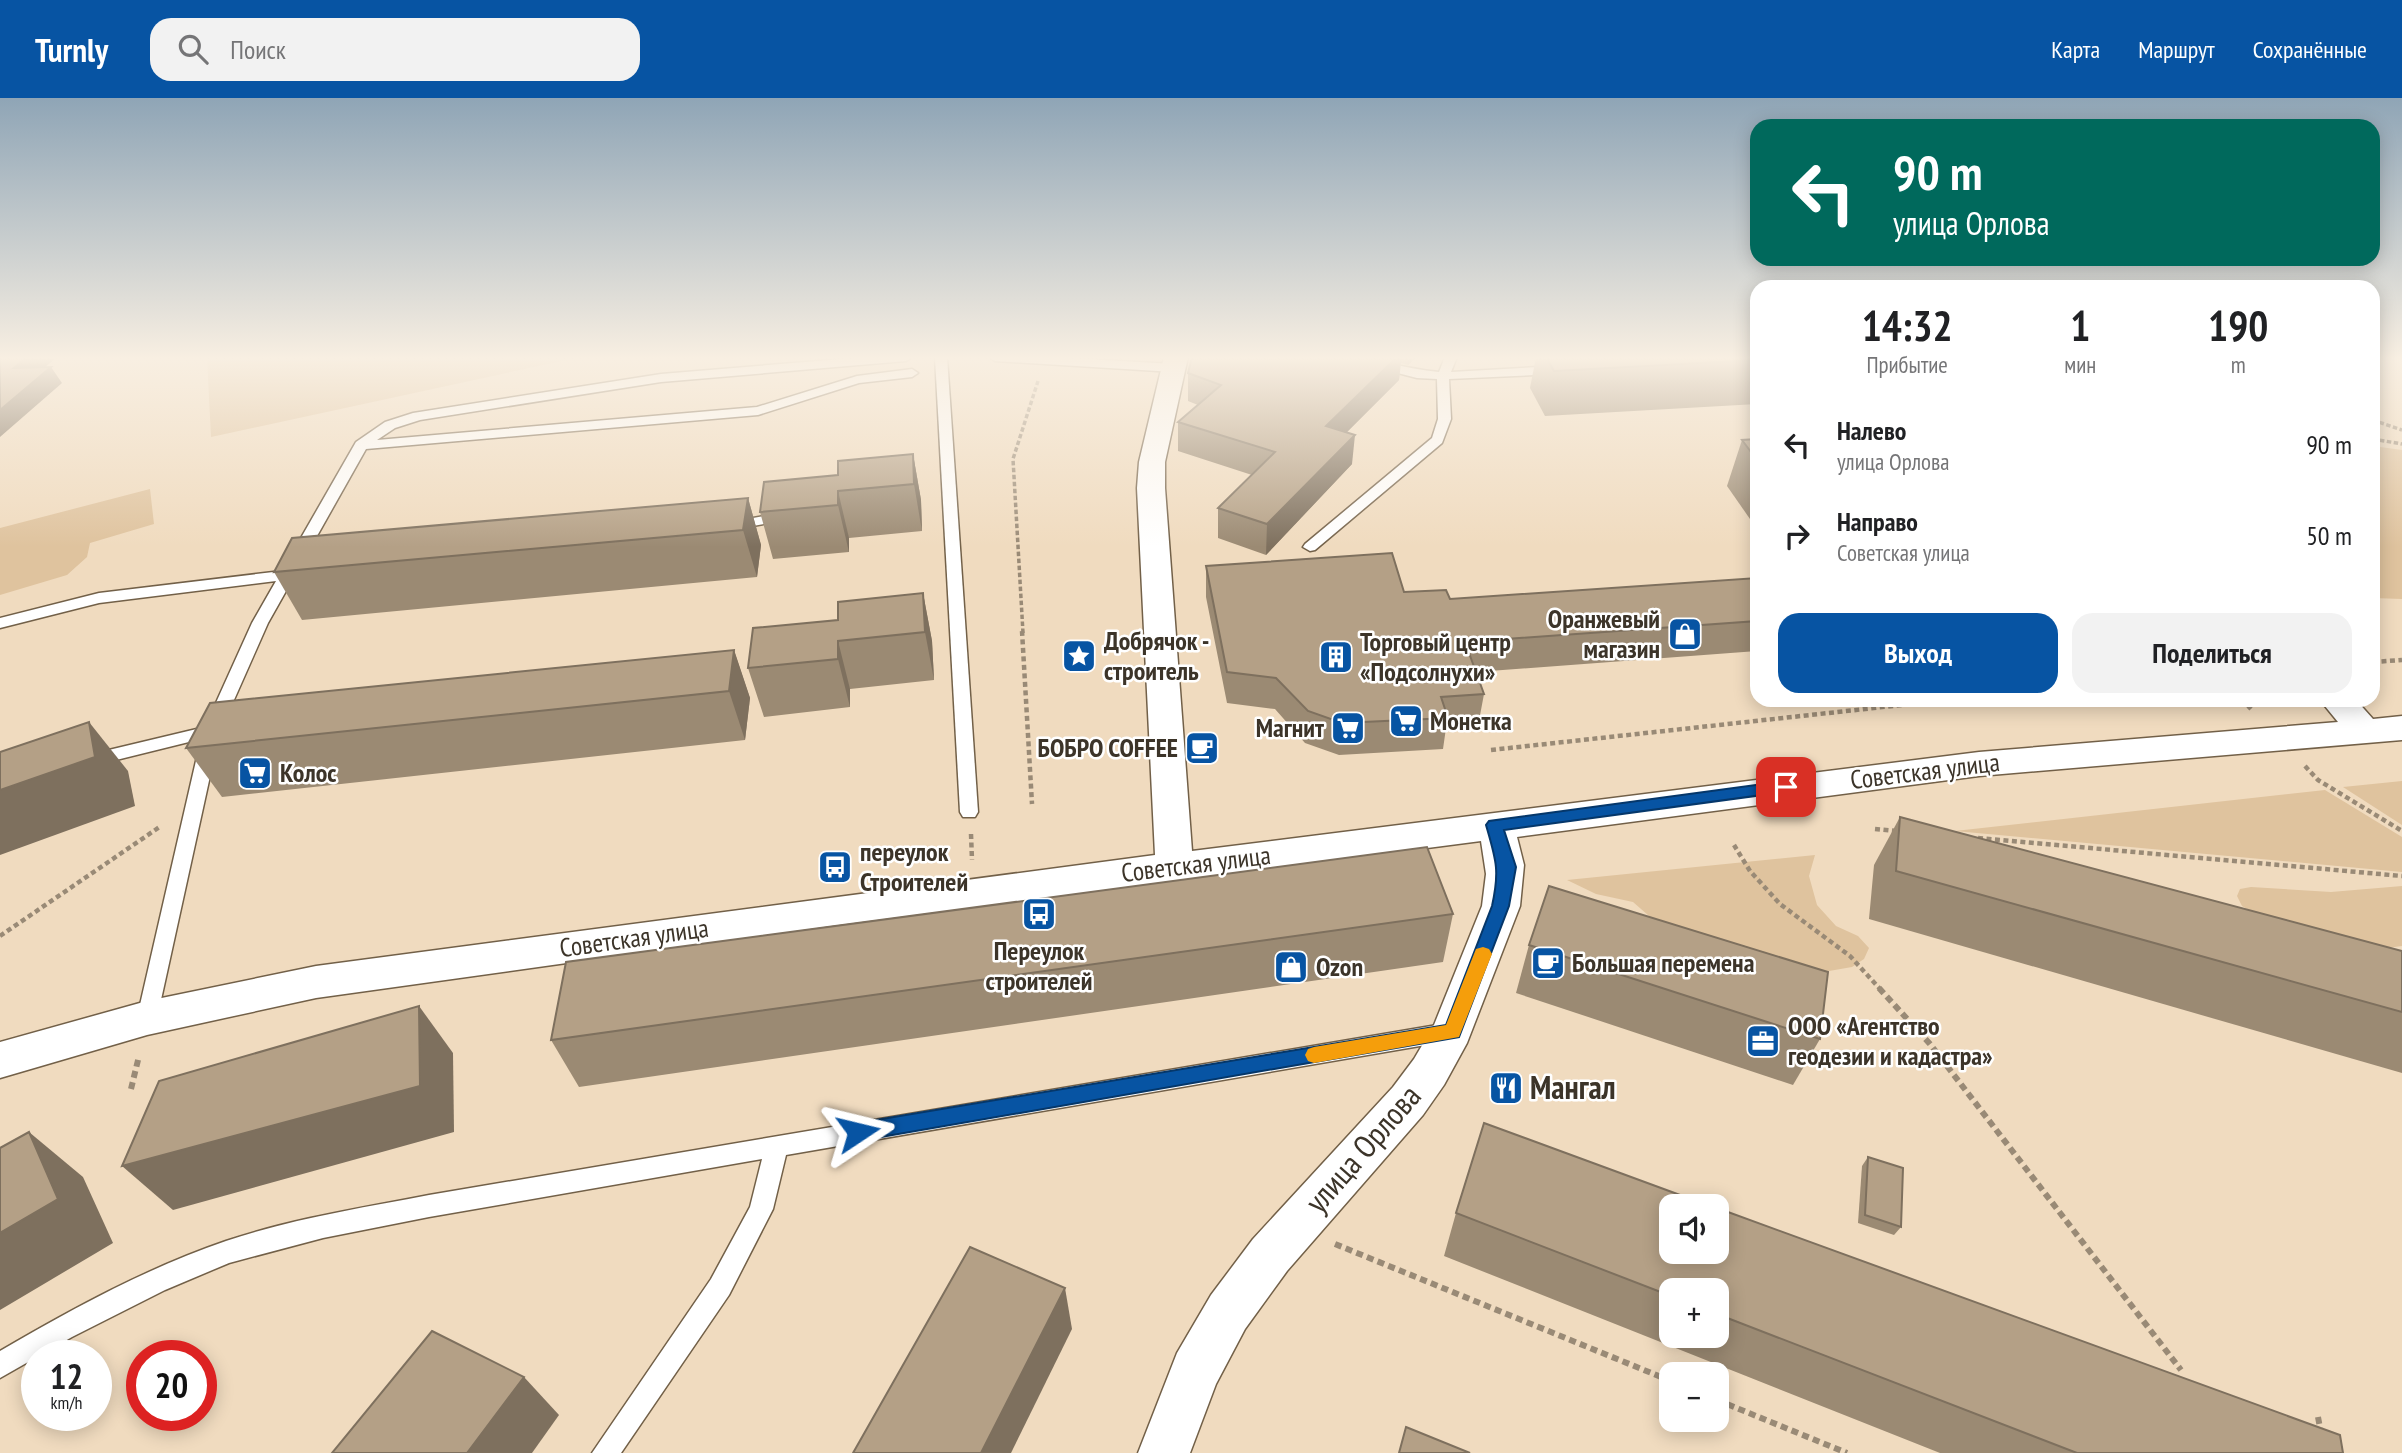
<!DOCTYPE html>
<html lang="ru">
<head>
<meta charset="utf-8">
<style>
  :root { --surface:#fff; --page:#f2f2f2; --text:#202124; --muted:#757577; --accent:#0754a3 }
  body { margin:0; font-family:"PT Sans Narrow",sans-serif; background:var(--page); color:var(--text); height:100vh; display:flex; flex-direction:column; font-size:26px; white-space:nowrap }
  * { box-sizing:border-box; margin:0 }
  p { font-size:23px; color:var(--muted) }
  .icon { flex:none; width:38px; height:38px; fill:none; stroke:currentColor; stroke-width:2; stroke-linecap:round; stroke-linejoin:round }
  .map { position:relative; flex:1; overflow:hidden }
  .panel { position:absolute; left:1750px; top:182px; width:630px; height:427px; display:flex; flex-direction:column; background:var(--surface); border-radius:21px; box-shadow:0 4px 18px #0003 }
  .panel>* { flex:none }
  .hud { position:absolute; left:1750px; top:21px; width:630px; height:147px; border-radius:21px; box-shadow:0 4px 18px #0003; background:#00695c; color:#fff; overflow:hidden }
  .tools { position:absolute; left:1659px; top:1096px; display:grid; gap:14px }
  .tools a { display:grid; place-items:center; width:70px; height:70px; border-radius:14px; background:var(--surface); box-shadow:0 4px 18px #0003; font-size:35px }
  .speed { position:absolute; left:21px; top:1242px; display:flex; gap:14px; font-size:35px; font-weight:700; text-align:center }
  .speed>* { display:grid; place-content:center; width:91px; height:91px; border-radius:50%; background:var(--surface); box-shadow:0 4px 18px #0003; line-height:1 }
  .speed small { font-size:18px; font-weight:400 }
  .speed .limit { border:10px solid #d22; background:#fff; color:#111 }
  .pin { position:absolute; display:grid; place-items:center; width:60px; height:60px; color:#fff; margin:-30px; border-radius:14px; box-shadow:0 4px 10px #0006 }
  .me { position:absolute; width:77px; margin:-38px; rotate:80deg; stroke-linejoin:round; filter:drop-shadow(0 0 5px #0008) }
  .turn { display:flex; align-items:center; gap:24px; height:147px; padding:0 28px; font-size:32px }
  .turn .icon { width:91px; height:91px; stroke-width:2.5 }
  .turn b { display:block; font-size:49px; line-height:60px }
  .eta { display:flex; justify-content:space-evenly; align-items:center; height:119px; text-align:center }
  .eta b { font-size:42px; font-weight:800; line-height:49px }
  .primary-button { display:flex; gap:14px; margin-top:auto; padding:14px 28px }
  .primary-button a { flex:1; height:80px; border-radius:21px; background:var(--accent); color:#fff; font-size:28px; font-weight:800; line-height:80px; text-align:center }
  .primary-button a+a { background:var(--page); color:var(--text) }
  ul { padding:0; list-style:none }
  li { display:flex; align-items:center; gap:21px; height:91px; padding:0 28px }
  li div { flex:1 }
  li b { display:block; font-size:26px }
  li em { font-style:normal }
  header { display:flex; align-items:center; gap:42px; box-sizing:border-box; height:98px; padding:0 35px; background:var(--accent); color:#fff }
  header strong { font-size:33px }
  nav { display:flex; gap:38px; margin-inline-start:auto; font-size:24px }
  .search { width:490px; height:63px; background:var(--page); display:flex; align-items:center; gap:18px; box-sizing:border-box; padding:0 24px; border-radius:21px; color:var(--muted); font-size:26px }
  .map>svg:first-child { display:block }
</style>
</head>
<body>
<header>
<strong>Turnly</strong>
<div class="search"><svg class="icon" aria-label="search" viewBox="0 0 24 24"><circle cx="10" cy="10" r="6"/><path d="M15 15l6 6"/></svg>Поиск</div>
<nav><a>Карта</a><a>Маршрут</a><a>Сохранённые</a></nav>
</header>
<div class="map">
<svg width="2402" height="1355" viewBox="0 0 2402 1355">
  <rect width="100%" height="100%" fill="#f0dbbf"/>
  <g fill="#dfc39e">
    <polygon points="207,259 580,259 211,339"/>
    <polygon points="2373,348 2402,352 2402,501 2373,500"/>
    <polygon points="150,391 154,426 90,445 87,459 67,477 0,497 0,430"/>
    <polygon points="2402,683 2402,727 2343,689"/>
    <polygon points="2325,692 2402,739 2402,774 1955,733"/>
    <polygon points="1815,757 1809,778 1817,807 1836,828 1858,838 1869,850 1864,861 1852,869 1829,873 1795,872 1672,838 1633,804 1596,796 1567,782"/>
    <polygon points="2402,788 2402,848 2387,850 2255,816 2242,808 2237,798 2240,791 2251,789 2331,794"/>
  </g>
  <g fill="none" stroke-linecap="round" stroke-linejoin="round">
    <g stroke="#726048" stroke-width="3">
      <g id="service">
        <polygon points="866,259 912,259 906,263 661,284 420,322 395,330 377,342 757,309 857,278 912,271 918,275 912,279 859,285 758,317 366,351 268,525 222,629 223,632 219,637 157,920 154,926 147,929 140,926 137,920 201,641 92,668 83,662 92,656 205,629 252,525 276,483 99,505 0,530 0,520 99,495 282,473 356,344 385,324 413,315 661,276"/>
        <polygon points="935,259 947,259 978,714 975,719 963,719 960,714"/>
        <polygon points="989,259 1051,259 1174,266 1180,270 1174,274 995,263"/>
        <path d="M1336,259c35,-1 68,12 103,15l6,-15h12l-6,15 106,-6 6,4 -6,4 -108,5 2,40 -9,24 -127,107 -5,1 -7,-4 2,-3 127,-106 6,-19 -1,-40 -20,-1z"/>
        <polygon points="786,414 793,418 791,421 731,432 724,428 731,424"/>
        <path d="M1449,925l7,3 3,6 -3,6 -7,3 -663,114 -13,54 -44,86 -108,158h-29l119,-174 39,-72 12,-48 -333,58 -106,21 -94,25 -64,27 -93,47 -72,41v-27c72,-42 147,-83 226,-110 65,-22 135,-33 203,-46z"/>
      </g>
    </g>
    <g stroke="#726048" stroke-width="3">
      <polygon id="minor" points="1164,259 1188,259 1165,364 1165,390 1192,753 1979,654 2338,624 2320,602 2356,602 2373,621 2402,618 2402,642 1979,678 1517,739 1524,767 1520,808 1467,945 1444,987 1423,1017 1287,1173 1245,1231 1216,1286 1190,1355 1138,1355 1177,1255 1211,1197 1253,1141 1393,989 1414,961 1434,927 1482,808 1486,776 1481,743 831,828 316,900 147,937 0,980 0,944 147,903 316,868 1155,757 1137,390 1139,364"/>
    </g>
    <g stroke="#998a76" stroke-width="3.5" stroke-dasharray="4.5 2.5" stroke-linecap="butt">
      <polyline points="2373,322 2402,332"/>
      <polyline points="2373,341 2402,346"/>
      <polyline points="1023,535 1013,361 1038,283"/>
    </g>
    <g stroke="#998a76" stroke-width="4.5" stroke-dasharray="5 3.5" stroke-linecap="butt">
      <polyline points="1022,533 1032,706"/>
      <polyline points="2373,564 2402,562"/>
      <polyline points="2242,602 2251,611"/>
      <polyline points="1491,652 1947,602"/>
      <polyline points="2305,668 2318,682 2402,733"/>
      <polyline points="1875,731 1896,733"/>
      <polyline points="971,736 972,762"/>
      <polyline points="1978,740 2402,778"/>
      <polyline points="1734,747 1750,773 1780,806 1850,858 1881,892"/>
      <polyline points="0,838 161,728"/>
    </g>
    <g stroke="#998a76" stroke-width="6" stroke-dasharray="7 4.5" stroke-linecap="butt">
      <polyline points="1879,890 1930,946 2181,1272"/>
      <polyline points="131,991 139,958"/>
      <polyline points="1335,1146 1671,1283"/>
      <polyline points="1717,1302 1847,1355"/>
      <polyline points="2318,1319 2321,1335"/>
    </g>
    <use href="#service" fill="#fff" fill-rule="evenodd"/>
    <use href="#minor" fill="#fff" fill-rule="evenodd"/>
  </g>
  <g fill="#9b8a73" fill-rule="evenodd">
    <polygon points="1192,259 1416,259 1408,267 1401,265 1399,282 1346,335 1352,366 1266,457 1218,440 1218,410 1252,377 1178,353 1178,324 1198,307 1188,303 1188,275"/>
    <polygon points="1536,259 1757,259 1757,306 1545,318 1530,290"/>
    <polygon points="1757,341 1757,420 1750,421 1727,388 1742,342"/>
    <polygon points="913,356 921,402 922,433 849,440 849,454 773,461 760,414 838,377"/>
    <polygon points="748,400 761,447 757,479 302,522 274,474"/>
    <polygon points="1206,468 1450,501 1757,480 1757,553 1476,574 1484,596 1478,628 1446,630 1443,651 1339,657 1305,645 1275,611 1227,605 1206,499"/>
    <polygon points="923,495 932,543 934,582 850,591 850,609 764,619 748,570 838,522"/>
    <polygon points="734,552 750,600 745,642 222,699 186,650"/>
    <polygon points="1900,719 2402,853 2402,975 1869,821 1874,767"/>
    <polygon points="1453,816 1443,864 579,989 551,942"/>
    <polygon points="1529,847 1820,941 1793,987 1516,895"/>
    <polygon points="1868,1059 1901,1129 1894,1137 1858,1125 1862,1068"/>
    <path d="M1456,1115l887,240h-403l-496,-197zM1671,1192h46v45h-46z"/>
  </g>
  <g fill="#7e705e">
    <polygon points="27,259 57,259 25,286 14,270"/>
    <polygon points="1397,259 1401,259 1399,282 1324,357 1326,328"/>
    <polygon points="1409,259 1416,259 1408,267"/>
    <polygon points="51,269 62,285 0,339 0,312"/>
    <polygon points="1355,337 1352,366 1266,457 1267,426"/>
    <polygon points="913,356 921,402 922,433 914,386"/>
    <polygon points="838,393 849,440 849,454 838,407"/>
    <polygon points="748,400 761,447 757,479 743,432"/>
    <polygon points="923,495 932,543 934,582 925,534"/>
    <polygon points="838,543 850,591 850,609 838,561"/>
    <polygon points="734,552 750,600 745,642 729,593"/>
    <polygon points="89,624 128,673 135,708 0,757 0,692"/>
    <polygon points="419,908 453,955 454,1034 173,1112 122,1068"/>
    <polygon points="29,1034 83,1079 113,1145 0,1212 0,1135"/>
    <polygon points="1065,1190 1072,1231 1011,1355 981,1355"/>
    <polygon points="524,1279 559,1317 532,1355 467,1355"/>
  </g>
  <g fill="#b4a086" stroke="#7e705e" stroke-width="2">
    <polygon points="0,259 27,259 14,270 51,269 0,312"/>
    <polygon points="1192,259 1397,259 1326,328 1355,337 1267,426 1218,410 1275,354 1178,324 1221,287 1188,275"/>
    <polygon points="1546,259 1757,259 1757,262 1554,273"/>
    <polygon points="1757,341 1757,362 1742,342"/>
    <polygon points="913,356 914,386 838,393 838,407 760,414 764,384 838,377 838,363"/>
    <polygon points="748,400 743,432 274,474 292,440"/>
    <polygon points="1392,455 1404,494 1446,492 1450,501 1757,480 1757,523 1465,544 1484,596 1441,599 1448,620 1342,625 1308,613 1276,580 1227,574 1206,468"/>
    <polygon points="923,495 925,534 838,543 838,561 748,570 753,530 838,522 838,504"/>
    <polygon points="734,552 729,593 186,650 210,605"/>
    <polygon points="89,624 95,659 0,692 0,654"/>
    <polygon points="1900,719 2402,853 2402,914 1896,773"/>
    <polygon points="1427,749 1453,816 551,942 566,864"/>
    <polygon points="1549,788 1828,874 1820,941 1529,847"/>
    <polygon points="419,908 420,988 122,1068 159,983"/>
    <polygon points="1484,1025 1710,1108 1671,1108 1671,1153 1717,1153 1717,1110 2340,1337 2343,1355 2077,1355 1717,1216 1717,1192 1671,1192 1671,1198 1456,1115"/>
    <polygon points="29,1034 58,1101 0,1135 0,1050"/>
    <polygon points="1868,1059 1903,1070 1901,1129 1865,1117"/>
    <polygon points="970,1149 1065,1190 981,1355 853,1355"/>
    <polygon points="432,1233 524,1279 467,1355 332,1355"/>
    <polygon points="1406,1329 1470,1355 1399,1355"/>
  </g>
  <linearGradient id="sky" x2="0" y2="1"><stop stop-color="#8fa5b6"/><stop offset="0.58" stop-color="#f8efe2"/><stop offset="1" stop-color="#f8efe2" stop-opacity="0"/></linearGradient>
  <rect width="2402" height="449" fill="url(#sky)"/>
  <path fill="#0754a3" stroke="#05376a" stroke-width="2" d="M1786,683l6,2 2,4 -2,4 -288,39 12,37 -7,39 -50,131 -601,104 -7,-2 -3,-7 3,-6 7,-3 588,-98 46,-119c8,-36 4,-46 -6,-81l3,-4z"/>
  <polygon fill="#f59e0b" points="1483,849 1489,851 1492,856 1459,939 1314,965 1308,963 1305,957 1308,951 1314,949 1446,927 1474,856 1476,851"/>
  <defs>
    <g id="shop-square" transform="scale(1.75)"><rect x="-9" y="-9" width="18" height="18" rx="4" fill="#0754a3" stroke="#fff"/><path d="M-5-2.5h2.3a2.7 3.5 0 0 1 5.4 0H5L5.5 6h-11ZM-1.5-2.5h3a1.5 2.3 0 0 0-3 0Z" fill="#fff"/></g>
    <g id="sight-square" transform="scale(1.75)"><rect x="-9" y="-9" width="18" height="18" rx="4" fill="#0754a3" stroke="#fff"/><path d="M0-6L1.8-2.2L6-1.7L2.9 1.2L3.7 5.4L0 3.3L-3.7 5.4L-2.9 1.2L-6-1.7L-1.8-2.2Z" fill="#fff"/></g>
    <g id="building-square" transform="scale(1.75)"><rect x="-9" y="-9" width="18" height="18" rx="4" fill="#0754a3" stroke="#fff"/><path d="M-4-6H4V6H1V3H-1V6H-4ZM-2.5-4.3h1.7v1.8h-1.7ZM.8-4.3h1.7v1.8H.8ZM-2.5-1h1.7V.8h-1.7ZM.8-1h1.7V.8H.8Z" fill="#fff"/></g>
    <g id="supermarket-square" transform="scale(1.75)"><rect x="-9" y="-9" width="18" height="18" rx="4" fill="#0754a3" stroke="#fff"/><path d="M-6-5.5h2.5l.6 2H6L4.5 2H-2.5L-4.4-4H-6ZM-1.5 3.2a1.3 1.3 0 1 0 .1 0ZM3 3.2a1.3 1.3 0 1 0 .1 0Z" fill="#fff"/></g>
    <g id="cafe-square" transform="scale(1.75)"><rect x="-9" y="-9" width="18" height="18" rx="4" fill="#0754a3" stroke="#fff"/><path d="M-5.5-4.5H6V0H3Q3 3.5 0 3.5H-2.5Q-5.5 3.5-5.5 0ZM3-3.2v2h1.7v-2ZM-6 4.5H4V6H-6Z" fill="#fff"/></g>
    <g id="bus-square" transform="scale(1.75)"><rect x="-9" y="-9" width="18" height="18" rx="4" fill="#0754a3" stroke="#fff"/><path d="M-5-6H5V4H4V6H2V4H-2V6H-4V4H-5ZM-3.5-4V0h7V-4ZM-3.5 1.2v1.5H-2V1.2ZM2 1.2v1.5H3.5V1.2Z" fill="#fff"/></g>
    <g id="office-square" transform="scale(1.75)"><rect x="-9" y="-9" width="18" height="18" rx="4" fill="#0754a3" stroke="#fff"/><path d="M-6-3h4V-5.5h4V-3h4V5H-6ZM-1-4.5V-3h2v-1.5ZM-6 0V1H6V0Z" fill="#fff"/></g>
    <g id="restaurant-square" transform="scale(1.75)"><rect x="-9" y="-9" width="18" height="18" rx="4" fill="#0754a3" stroke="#fff"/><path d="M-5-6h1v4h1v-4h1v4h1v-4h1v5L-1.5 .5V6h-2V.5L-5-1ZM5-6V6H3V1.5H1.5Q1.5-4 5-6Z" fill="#fff"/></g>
  </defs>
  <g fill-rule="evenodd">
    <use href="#shop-square" x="1685" y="536"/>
    <use href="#sight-square" x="1079" y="558"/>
    <use href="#building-square" x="1336" y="559"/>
    <use href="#supermarket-square" x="1406" y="623"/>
    <use href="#supermarket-square" x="1348" y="630"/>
    <use href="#cafe-square" x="1202" y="650"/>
    <use href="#supermarket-square" x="255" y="675"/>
    <use href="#bus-square" x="835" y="769"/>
    <use href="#bus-square" x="1039" y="816"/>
    <use href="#cafe-square" x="1548" y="865"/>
    <use href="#shop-square" x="1291" y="869"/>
    <use href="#office-square" x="1763" y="943"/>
    <use href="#restaurant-square" x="1506" y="990"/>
  </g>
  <g text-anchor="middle" stroke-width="5" stroke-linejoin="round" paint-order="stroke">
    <g font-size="26" font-weight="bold" fill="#3c3429" stroke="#fff" text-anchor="start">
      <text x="1660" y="530" text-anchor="end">Оранжевый<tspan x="1660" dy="30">магазин</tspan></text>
      <text x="1104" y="552">Добрячок -<tspan x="1104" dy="30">строитель</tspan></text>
      <text x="1360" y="553">Торговый центр<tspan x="1360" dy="30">«Подсолнухи»</tspan></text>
      <text x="1430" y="632">Монетка</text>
      <text x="1324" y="639" text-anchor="end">Магнит</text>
      <text x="1178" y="659" text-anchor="end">БОБРО COFFEE</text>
      <text x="280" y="684">Колос</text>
      <text x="860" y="763">переулок<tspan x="860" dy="30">Строителей</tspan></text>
      <text x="1039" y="862" text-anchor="middle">Переулок<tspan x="1039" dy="30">строителей</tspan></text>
      <text x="1572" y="874">Большая перемена</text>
      <text x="1316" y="878">Ozon</text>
      <text x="1788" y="937">ООО «Агентство<tspan x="1788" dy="30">геодезии и кадастра»</tspan></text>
    </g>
    <g font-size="26" fill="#3c3429" stroke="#fff">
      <text transform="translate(1925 673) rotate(-7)" y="9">Советская улица</text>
      <text transform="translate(1196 766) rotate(-7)" y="9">Советская улица</text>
      <text transform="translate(634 840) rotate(-8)" y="9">Советская улица</text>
    </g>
    <g font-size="32" font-weight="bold" fill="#3c3429" stroke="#fff" text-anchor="start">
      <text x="1530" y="1001">Мангал</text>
    </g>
    <g font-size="32" fill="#3c3429" stroke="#fff">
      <text transform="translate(1363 1051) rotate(-49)" y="11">улица Орлова</text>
    </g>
  </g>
</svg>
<div class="tools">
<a><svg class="icon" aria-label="sound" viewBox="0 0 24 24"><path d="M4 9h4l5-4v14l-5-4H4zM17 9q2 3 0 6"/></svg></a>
<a>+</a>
<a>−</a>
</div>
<div class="speed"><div>12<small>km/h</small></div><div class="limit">20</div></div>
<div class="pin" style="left:1786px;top:689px;background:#d93025"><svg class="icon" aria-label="arrive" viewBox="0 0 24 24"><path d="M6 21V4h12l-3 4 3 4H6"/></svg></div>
<svg class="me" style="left:858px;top:1034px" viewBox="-20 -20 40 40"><path d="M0-17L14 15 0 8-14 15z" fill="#0754a3" stroke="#fff" stroke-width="4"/></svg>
<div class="hud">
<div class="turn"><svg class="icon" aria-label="left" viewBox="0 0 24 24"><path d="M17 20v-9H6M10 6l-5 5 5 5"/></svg><div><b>90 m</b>улица Орлова</div></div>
</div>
<section class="panel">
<div class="eta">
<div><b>14:32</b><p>Прибытие</p></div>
<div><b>1</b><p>мин</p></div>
<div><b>190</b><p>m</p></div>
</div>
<ul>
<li><svg class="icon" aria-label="left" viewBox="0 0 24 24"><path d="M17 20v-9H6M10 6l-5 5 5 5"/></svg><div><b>Налево</b><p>улица Орлова</p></div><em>90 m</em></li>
<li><svg class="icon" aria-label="right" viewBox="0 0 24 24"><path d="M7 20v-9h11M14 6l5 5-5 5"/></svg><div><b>Направо</b><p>Советская улица</p></div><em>50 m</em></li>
</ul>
<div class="primary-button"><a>Выход</a><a>Поделиться</a></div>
</section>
</div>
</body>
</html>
